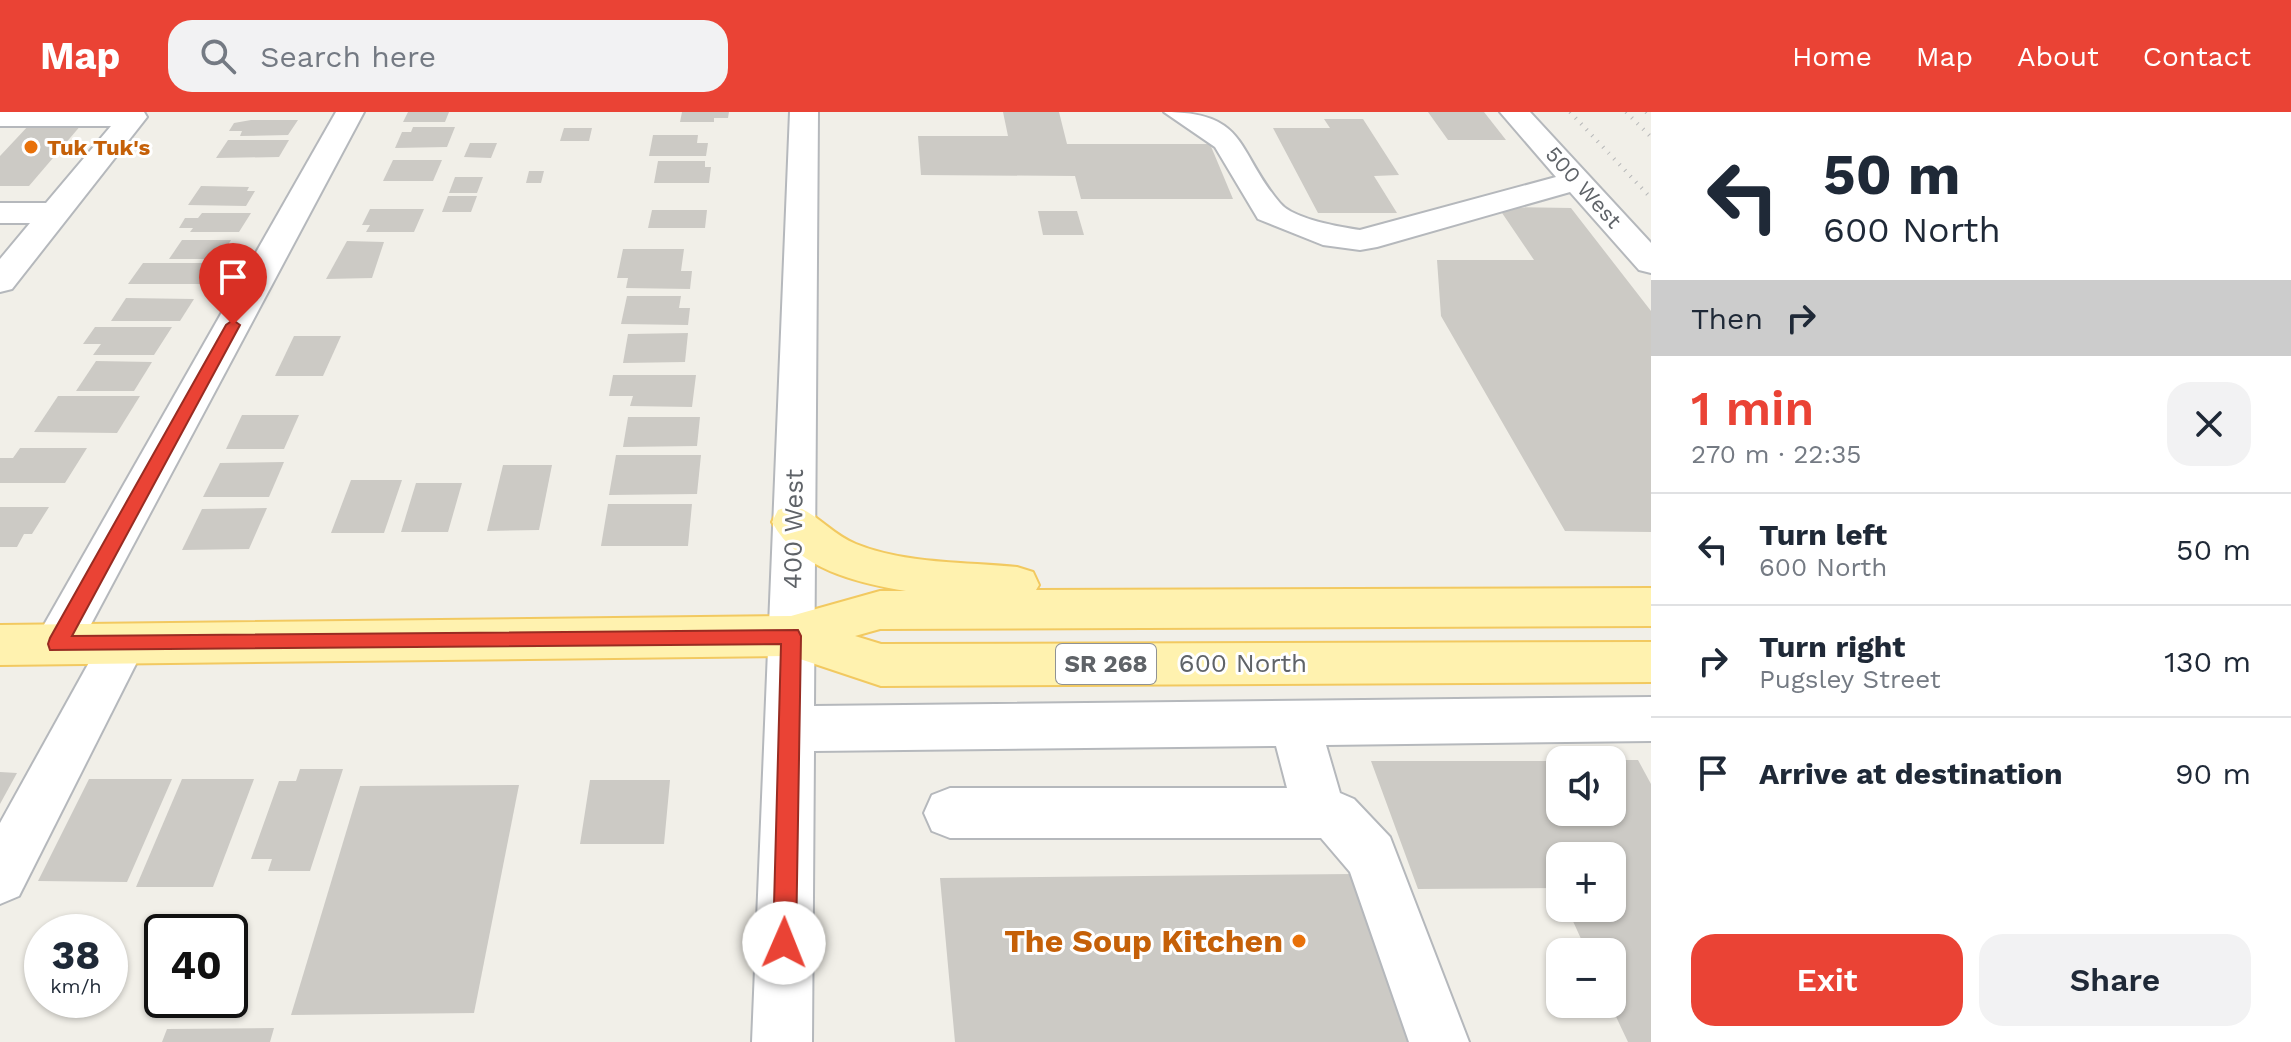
<!DOCTYPE html>
<html lang="en">
<head>
<meta charset="utf-8">
<style>
  :root { --surface:#fff; --page:#f2f2f3; --text:#1f2937; --muted:#747a83; --line:#e0e1e3; --accent:#ea4335 }
  body { margin:0; font-family:"Work Sans",sans-serif; background:var(--page); color:var(--text); height:100vh; display:flex; flex-direction:column; font-size:30px; white-space:nowrap }
  * { box-sizing:border-box; margin:0 }
  p { font-size:26px; color:var(--muted) }
  .icon { flex:none; width:44px; height:44px; fill:none; stroke:currentColor; stroke-width:2; stroke-linecap:round; stroke-linejoin:round }
  .map { position:relative; flex:1; overflow:hidden }
  .panel { display:flex; flex-direction:column; background:var(--surface); width:640px }
  .panel>* { flex:none }
  .guide { background:#fff; color:var(--text); overflow:hidden }
  .buttons { position:absolute; left:1546px; top:634px; display:grid; gap:16px }
  .buttons a { display:grid; place-items:center; width:80px; height:80px; border-radius:16px; background:var(--surface); box-shadow:0 2px 6px #0004; font-size:40px }
  .speed { position:absolute; left:24px; top:802px; display:flex; gap:16px; font-size:40px; font-weight:700; text-align:center }
  .speed>* { display:grid; place-content:center; width:104px; height:104px; border-radius:50%; background:var(--surface); box-shadow:0 2px 6px #0004; line-height:1 }
  .speed small { font-size:20px; font-weight:400 }
  .speed .limit { border:4px solid #111; border-radius:12px; background:#fff; color:#111 }
  .pin { position:absolute; display:grid; place-items:center; width:68px; height:68px; color:#fff; margin:-82px -34px; border-radius:50% 50% 50% 0; rotate:-45deg; box-shadow:0 0 8px #0007 }
  .pin .icon { rotate:45deg }
  .me { position:absolute; width:88px; margin:-44px; rotate:1deg; stroke-linejoin:round; filter:drop-shadow(0 0 6px #0008) }
  .turn { display:flex; align-items:center; gap:28px; height:168px; padding:0 40px; font-size:36px }
  .turn .icon { width:104px; height:104px; stroke-width:2.5 }
  .turn b { display:block; font-size:56px; line-height:68px }
  .then { display:flex; align-items:center; height:76px; padding:0 40px; background:#0003; gap:16px; font-size:30px }
  .round { display:grid; place-items:center; flex:none; width:84px; height:84px; border-radius:24px; background:var(--page) }
  .summary { display:flex; align-items:center; justify-content:space-between; height:136px; padding:0 40px }
  h1 { font-size:48px; font-weight:600; line-height:60px; color:var(--accent) }
  .cta { display:flex; gap:16px; margin-top:auto; padding:16px 40px }
  .cta a { flex:1; height:92px; border-radius:24px; background:var(--accent); color:#fff; font-size:32px; font-weight:600; line-height:92px; text-align:center }
  .cta a+a { background:var(--page); color:var(--text) }
  ul { padding:0; list-style:none }
  li { display:flex; align-items:center; gap:24px; height:112px; padding:0 40px; border-top:2px solid var(--line) }
  li div { flex:1 }
  li b { display:block; font-size:30px }
  li em { font-style:normal }
  header { display:flex; align-items:center; gap:48px; box-sizing:border-box; height:112px; padding:0 40px; background:var(--accent); color:#fff }
  header strong { font-size:38px }
  nav { display:flex; gap:44px; margin-inline-start:auto; font-size:28px }
  .search { width:560px; height:72px; background:var(--page); display:flex; align-items:center; gap:20px; box-sizing:border-box; padding:0 28px; border-radius:24px; color:var(--muted); font-size:30px }
  main { display:flex; flex:1; min-height:0 }
  .map>svg:first-child { display:block }
</style>
</head>
<body>
<header>
<strong>Map</strong>
<div class="search"><svg class="icon" aria-label="search" viewBox="0 0 24 24"><circle cx="10" cy="10" r="6"/><path d="M15 15l6 6"/></svg>Search here</div>
<nav><a>Home</a><a>Map</a><a>About</a><a>Contact</a></nav>
</header>
<main>
<div class="map">
<svg width="1651" height="930" viewBox="0 0 1651 930">
  <rect width="100%" height="100%" fill="#f1efe8"/>
  <g fill="#cccac5">
    <polygon points="408,0 449,0 445,10 403,10"/>
    <polygon points="682,0 729,0 728,6 714,6 714,10 680,10"/>
    <polygon points="1003,0 1059,0 1067,32 1210,32 1233,87 1081,87 1075,64 921,63 918,24 1008,24"/>
    <polygon points="1428,0 1484,0 1506,28 1448,28"/>
    <polygon points="1324,7 1363,7 1399,63 1374,64 1397,101 1318,101 1273,16 1330,16"/>
    <polygon points="251,8 298,8 288,23 240,24 242,19 229,19 234,11"/>
    <polygon points="30,12 82,12 29,74 0,74 0,44"/>
    <polygon points="413,15 455,15 447,35 395,36 402,20 411,20"/>
    <polygon points="564,16 592,16 589,29 560,29"/>
    <polygon points="653,23 698,23 697,31 708,31 706,44 649,44"/>
    <polygon points="228,28 289,28 279,45 216,46"/>
    <polygon points="470,31 497,31 491,46 464,45"/>
    <polygon points="393,48 442,48 433,69 383,69"/>
    <polygon points="658,49 705,49 705,55 711,55 709,71 654,71"/>
    <polygon points="529,59 544,59 541,71 526,71"/>
    <polygon points="455,65 483,65 477,81 449,81"/>
    <polygon points="201,74 249,75 247,79 255,79 246,94 188,93"/>
    <polygon points="448,84 477,84 471,100 442,100"/>
    <polygon points="1498,95 1571,96 1651,199 1651,420 1565,419 1441,204 1437,148 1534,148"/>
    <polygon points="370,97 424,97 414,120 366,120 370,113 362,113"/>
    <polygon points="652,98 707,98 705,116 648,116"/>
    <polygon points="1038,99 1077,99 1084,123 1043,123"/>
    <polygon points="202,101 251,101 239,120 190,120 193,116 179,116 185,106 198,106"/>
    <polygon points="182,128 231,128 220,147 169,147"/>
    <polygon points="347,129 384,130 372,166 326,167"/>
    <polygon points="623,137 684,137 681,159 692,159 690,177 626,176 628,166 617,166"/>
    <polygon points="143,151 213,151 200,172 128,172"/>
    <polygon points="627,184 681,184 679,196 690,196 688,213 621,212"/>
    <polygon points="126,186 194,187 180,209 111,209"/>
    <polygon points="95,215 172,215 154,243 93,243 101,232 83,232"/>
    <polygon points="688,221 685,250 623,251 628,222"/>
    <polygon points="294,224 341,224 323,264 275,264"/>
    <polygon points="96,249 152,250 134,279 76,279"/>
    <polygon points="613,263 696,263 692,295 630,294 633,284 609,284"/>
    <polygon points="58,284 140,284 117,321 34,320"/>
    <polygon points="242,303 299,303 284,337 226,337"/>
    <polygon points="628,305 700,305 697,334 623,335"/>
    <polygon points="20,336 87,336 65,371 0,371 0,346 13,346"/>
    <polygon points="616,343 701,343 697,382 609,383"/>
    <polygon points="284,350 269,385 203,385 220,351"/>
    <polygon points="503,353 552,353 539,418 487,419"/>
    <polygon points="351,368 402,368 384,421 331,421"/>
    <polygon points="416,371 462,371 448,420 401,420"/>
    <polygon points="608,392 692,392 688,434 601,434"/>
    <polygon points="0,395 49,395 32,422 24,422 17,435 0,435"/>
    <polygon points="267,396 249,437 182,438 202,397"/>
    <polygon points="1612,648 1638,648 1651,672 1651,930 1628,930 1610,892 1612,840 1587,840 1567,796 1612,796 1612,744 1560,744 1560,776 1418,777 1371,649 1560,649 1560,700 1612,700"/>
    <polygon points="300,657 343,657 310,759 268,759 272,747 251,747 279,669 296,669"/>
    <polygon points="0,660 17,661 0,692"/>
    <polygon points="89,667 172,667 127,770 38,769"/>
    <polygon points="182,667 254,667 213,775 136,775"/>
    <polygon points="590,668 670,668 664,732 580,732"/>
    <polygon points="519,673 474,901 291,903 360,674"/>
    <polygon points="1352,762 1409,930 955,930 940,766"/>
    <polygon points="274,916 270,930 162,930 167,917"/>
  </g>
  <g fill="none" stroke-linecap="round" stroke-linejoin="round">
    <g stroke="#b5b8bc" stroke-width="4">
      <g id="minor">
        <polygon points="0,0 144,0 147,5 12,177 0,180 0,147 30,111 0,111 0,91 46,91 111,14 0,14"/>
        <polygon points="336,0 364,0 73,546 57,552 41,546 34,532 41,518"/>
        <polygon points="790,0 818,0 814,594 1651,585 1651,629 1326,633 1340,681 1354,687 1390,725 1469,930 1409,930 1350,760 1321,726 950,726 932,719 924,701 932,683 950,676 1287,676 1276,634 814,639 812,930 752,930"/>
        <path d="M1164,0c85,0 72,40 116,91 13,16 60,24 80,27l196,-53 -56,-65h30l121,131v30l-12,-3 -69,-78 -193,55 -17,3 -37,-5 -65,-26 -43,-72z"/>
        <polygon points="123,512 139,518 146,532 19,784 0,792 0,711 107,518"/>
      </g>
    </g>
    <g stroke="#f2c960" stroke-width="4">
      <path id="major" d="M793,393c24,8 39,30 63,39 49,20 110,18 161,23l16,5 6,13 -3,5 615,-2v38l-771,3 -25,7 26,8 770,-2v40l-770,4 -90,-30 -791,9v-40l791,-9 89,-25h26c-48,-8 -109,-22 -134,-69l6,-12z"/>
    </g>
    <use href="#minor" fill="#fff" fill-rule="evenodd"/>
    <use href="#major" fill="#fff2af" fill-rule="evenodd"/>
    <g stroke="#b6b7b8" stroke-width="4" stroke-dasharray="1 7" stroke-linecap="butt">
      <polyline points="1570,0 1651,86"/>
      <polyline points="1626,0 1651,25"/>
      <polyline points="1646,0 1651,5"/>
    </g>
  </g>
  <polygon fill="#ea4335" stroke="#982c22" stroke-width="2" points="233,208 240,213 72,524 798,518 801,524 796,831 793,839 784,842 776,839 773,831 781,532 50,538 48,532 50,526 226,213"/>
  <g fill="#e8710a" stroke="#fff" stroke-width="3">
    <circle cx="31" cy="35" r="8"/>
    <circle cx="1299" cy="829" r="8"/>
  </g>
  <g text-anchor="middle" stroke-width="6" stroke-linejoin="round" paint-order="stroke">
    <g font-size="22" font-weight="bold" fill="#c56008" stroke="#fff" text-anchor="start">
      <text x="47" y="43">Tuk Tuk's</text>
    </g>
    <g font-size="22" fill="#5f6368" stroke="#fff">
      <text transform="translate(1584 75) rotate(48)" y="8">500 West</text>
    </g>
    <rect fill="#fff" stroke="#8f9295" stroke-width="2" x="1056" y="532" width="100" height="40" rx="6"/>
    <g font-size="24" font-weight="bold" fill="#5f6368">
      <text x="1106" y="560">SR 268</text>
    </g>
    <g font-size="26" fill="#5f6368" stroke="#fff">
      <text transform="translate(793 417) rotate(-89)" y="9">400 West</text>
      <text x="1243" y="560">600 North</text>
    </g>
    <g font-size="32" font-weight="bold" fill="#c56008" stroke="#fff" text-anchor="end">
      <text x="1283" y="840">The Soup Kitchen</text>
    </g>
  </g>
</svg>
<div class="buttons">
<a><svg class="icon" aria-label="sound" viewBox="0 0 24 24"><path d="M4 9h4l5-4v14l-5-4H4zM17 9q2 3 0 6"/></svg></a>
<a>+</a>
<a>−</a>
</div>
<div class="speed"><div>38<small>km/h</small></div><div class="limit">40</div></div>
<div class="pin" style="left:233px;top:213px;background:#d93025"><svg class="icon" aria-label="arrive" viewBox="0 0 24 24"><path d="M6 21V4h12l-3 4 3 4H6"/></svg></div>
<svg class="me" style="left:784px;top:831px" viewBox="-20 -20 40 40"><circle r="19" fill="#fff"/><path d="M0-13L10 11 0 6-10 11z" fill="#ea4335"/></svg>
</div>
<section class="panel">
<div class="guide">
<div class="turn"><svg class="icon" aria-label="left" viewBox="0 0 24 24"><path d="M17 20v-9H6M10 6l-5 5 5 5"/></svg><div><b>50 m</b>600 North</div></div>
<div class="then">Then<svg class="icon" aria-label="right" viewBox="0 0 24 24"><path d="M7 20v-9h11M14 6l5 5-5 5"/></svg></div>
</div>
<div class="summary"><div><h1>1 min</h1><p>270 m · 22:35</p></div><a class="round"><svg class="icon" aria-label="close" viewBox="0 0 24 24"><path d="M6 6l12 12M18 6L6 18"/></svg></a></div>
<ul>
<li><svg class="icon" aria-label="left" viewBox="0 0 24 24"><path d="M17 20v-9H6M10 6l-5 5 5 5"/></svg><div><b>Turn left</b><p>600 North</p></div><em>50 m</em></li>
<li><svg class="icon" aria-label="right" viewBox="0 0 24 24"><path d="M7 20v-9h11M14 6l5 5-5 5"/></svg><div><b>Turn right</b><p>Pugsley Street</p></div><em>130 m</em></li>
<li><svg class="icon" aria-label="arrive" viewBox="0 0 24 24"><path d="M6 21V4h12l-3 4 3 4H6"/></svg><div><b>Arrive at destination</b></div><em>90 m</em></li>
</ul>
<div class="cta"><a>Exit</a><a>Share</a></div>
</section>
</main>
</body>
</html>
